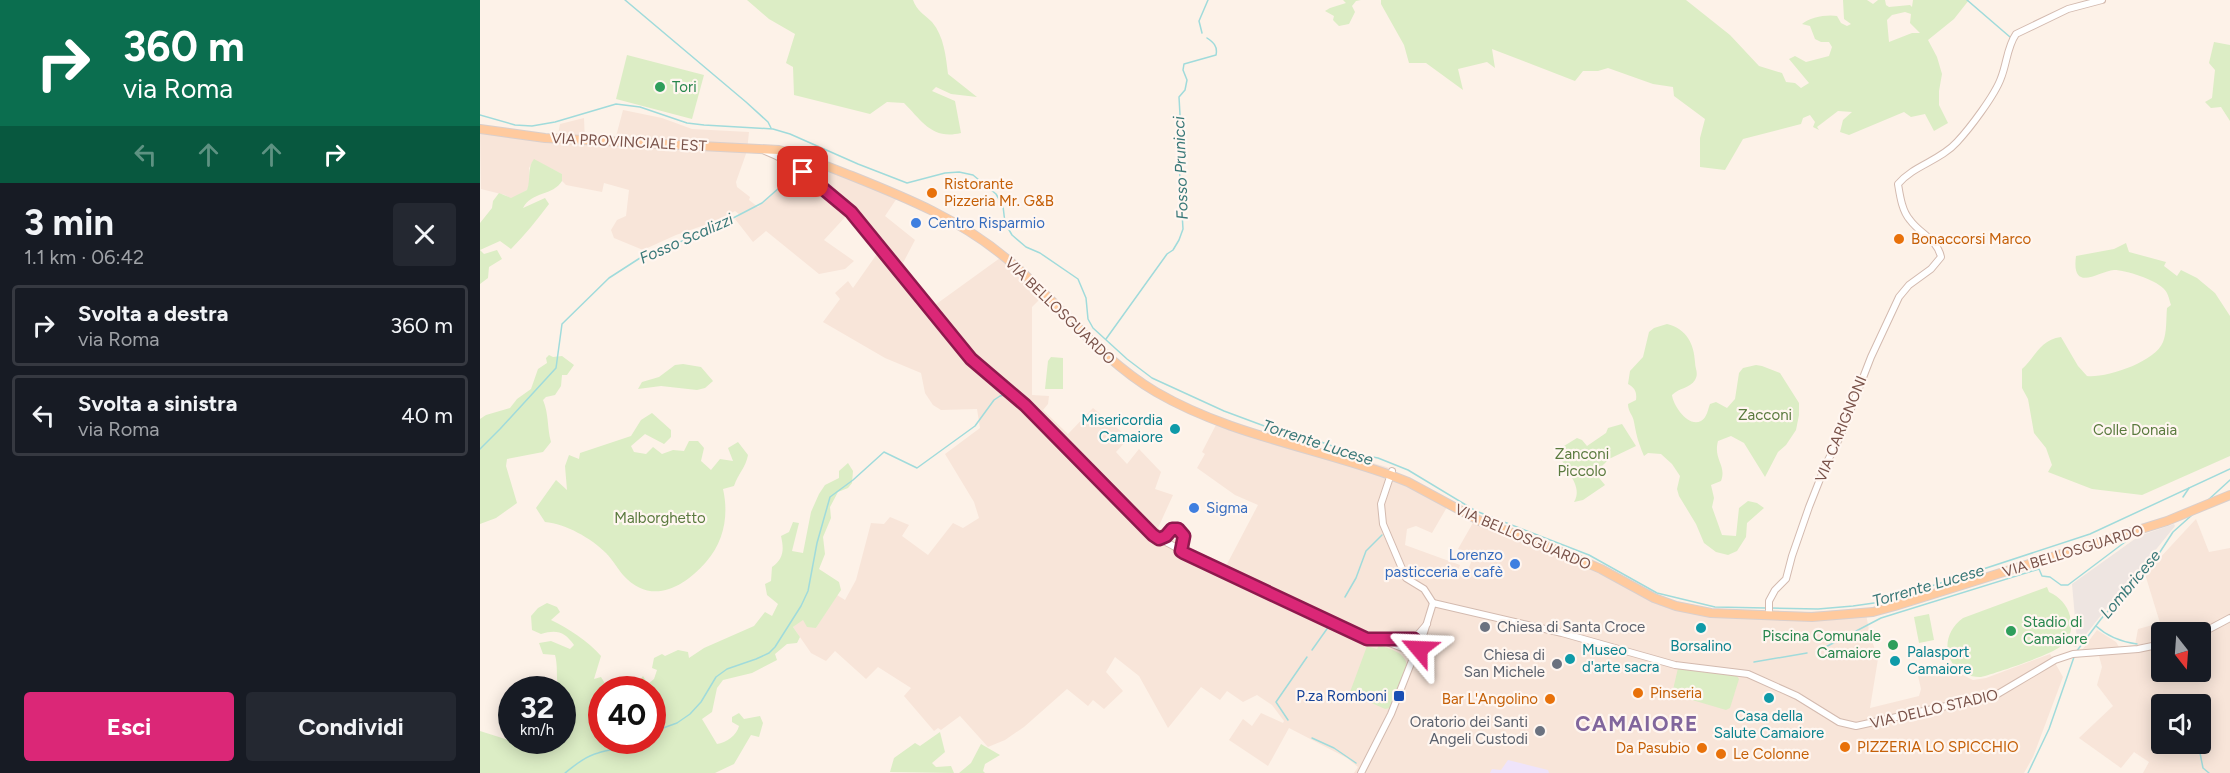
<!DOCTYPE html>
<html lang="it">
<head>
<meta charset="utf-8">
<style>
  :root { --surface:#171b24; --page:#242831; --text:#f1f3f6; --muted:#9ea1a6; --line:#363941; --accent:#db2777 }
  body { margin:0; font-family:Figtree,sans-serif; background:var(--page); color:var(--text); height:100vh; display:flex; flex-direction:column; font-size:22px; white-space:nowrap }
  * { box-sizing:border-box; margin:0 }
  p { font-size:20px; color:var(--muted) }
  .icon { flex:none; width:33px; height:33px; fill:none; stroke:currentColor; stroke-width:2; stroke-linecap:round; stroke-linejoin:round }
  .map { position:relative; flex:1; overflow:hidden }
  .sheet { display:flex; flex-direction:column; background:var(--surface); width:480px }
  .sheet>* { flex:none }
  .guide { background:#0b6e4f; color:#fff; overflow:hidden }
  .needle { width:39px; rotate:163deg }
  .buttons { position:absolute; left:1671px; top:622px; display:grid; gap:12px }
  .buttons a { display:grid; place-items:center; width:60px; height:60px; border-radius:6px; background:var(--surface); box-shadow:0 3px 15px #0003; font-size:30px }
  .speed { position:absolute; left:18px; top:676px; display:flex; gap:12px; font-size:30px; font-weight:700; text-align:center }
  .speed>* { display:grid; place-content:center; width:78px; height:78px; border-radius:50%; background:var(--surface); box-shadow:0 3px 15px #0003; line-height:1 }
  .speed small { font-size:15px; font-weight:400 }
  .speed .limit { border:9px solid #d22; background:#fff; color:#111 }
  .pin { position:absolute; display:grid; place-items:center; width:51px; height:51px; color:#fff; margin:-26px; border-radius:12px; box-shadow:0 3px 9px #0006 }
  .me { position:absolute; width:66px; margin:-33px; rotate:296deg; stroke-linejoin:round; filter:drop-shadow(0 0 4px #0008) }
  .turn { display:flex; align-items:center; gap:21px; height:126px; padding:0 24px; font-size:27px }
  .turn .icon { width:78px; height:78px; stroke-width:2.5 }
  .turn b { display:block; font-size:42px; line-height:51px }
  .lanes { display:flex; align-items:center; height:57px; padding:0 24px; background:#0003; justify-content:center; gap:30px; direction:ltr }
  .lanes .off { opacity:.35 }
  .round { display:grid; place-items:center; flex:none; width:63px; height:63px; border-radius:6px; background:var(--page) }
  .head { display:flex; align-items:center; justify-content:space-between; height:102px; padding:0 24px }
  h1 { font-size:36px; font-weight:700; line-height:45px }
  .action { display:flex; gap:12px; margin-top:auto; padding:12px 24px }
  .action a { flex:1; height:69px; border-radius:6px; background:var(--accent); color:#fff; font-size:24px; font-weight:700; line-height:69px; text-align:center }
  .action a+a { background:var(--page); color:var(--text) }
  ul { padding:0; list-style:none }
  li { display:flex; align-items:center; gap:18px; height:81px; margin:0 12px 9px; padding:0 12px; border:3px solid var(--line); border-radius:6px }
  li div { flex:1 }
  li b { display:block; font-size:22px }
  li em { font-style:normal }
  main { display:flex; flex:1; min-height:0 }
  .map>svg:first-child { display:block }
</style>
</head>
<body>
<main>
<section class="sheet">
<div class="guide">
<div class="turn"><svg class="icon" aria-label="right" viewBox="0 0 24 24"><path d="M7 20v-9h11M14 6l5 5-5 5"/></svg><div><b>360 m</b>via Roma</div></div>
<div class="lanes"><svg class="icon off" aria-label="left" viewBox="0 0 24 24"><path d="M17 20v-9H6M10 6l-5 5 5 5"/></svg><svg class="icon off" aria-label="ahead" viewBox="0 0 24 24"><path d="M12 20V5M6 11l6-6 6 6"/></svg><svg class="icon off" aria-label="ahead" viewBox="0 0 24 24"><path d="M12 20V5M6 11l6-6 6 6"/></svg><svg class="icon" aria-label="right" viewBox="0 0 24 24"><path d="M7 20v-9h11M14 6l5 5-5 5"/></svg></div>
</div>
<div class="head"><div><h1>3 min</h1><p>1.1 km · 06:42</p></div><a class="round"><svg class="icon" aria-label="close" viewBox="0 0 24 24"><path d="M6 6l12 12M18 6L6 18"/></svg></a></div>
<ul>
<li><svg class="icon" aria-label="right" viewBox="0 0 24 24"><path d="M7 20v-9h11M14 6l5 5-5 5"/></svg><div><b>Svolta a destra</b><p>via Roma</p></div><em>360 m</em></li>
<li><svg class="icon" aria-label="left" viewBox="0 0 24 24"><path d="M17 20v-9H6M10 6l-5 5 5 5"/></svg><div><b>Svolta a sinistra</b><p>via Roma</p></div><em>40 m</em></li>
</ul>
<div class="action"><a>Esci</a><a>Condividi</a></div>
</section>
<div class="map">
<svg width="1750" height="773" viewBox="0 0 1750 773">
  <rect width="100%" height="100%" fill="#fdf2e8"/>
  <g fill="#f8e5d9" fill-rule="evenodd">
    <polygon points="143,110 182,118 212,129 269,132 267,151 256,182 257,187 270,197 269,200 278,207 329,162 417,198 405,216 435,240 423,263 455,305 520,258 547,279 561,298 552,307 552,395 569,396 568,404 563,410 588,434 613,408 649,438 636,452 647,464 659,449 681,472 675,489 693,495 678,528 714,553 746,566 778,505 755,495 717,468 725,454 722,452 739,419 907,467 970,502 952,533 936,526 927,529 925,545 980,565 976,574 985,577 994,555 978,549 998,514 1114,560 1182,597 1198,603 1231,609 1326,612 1385,609 1390,635 1398,659 1390,708 1439,696 1441,689 1438,676 1459,671 1464,666 1493,680 1506,678 1570,654 1583,677 1553,757 1544,773 874,773 878,767 867,758 809,728 788,766 749,740 763,719 772,726 781,713 803,723 804,721 792,705 777,695 763,702 747,691 740,700 721,687 688,728 659,676 635,657 626,672 643,691 624,709 613,700 608,706 587,689 544,727 525,740 508,747 480,716 461,730 458,728 454,731 424,696 431,688 398,667 386,679 355,651 346,661 331,653 313,627 323,619 336,628 357,595 365,600 376,580 391,523 404,524 410,517 429,525 422,536 448,555 473,523 483,528 499,518 494,502 465,454 500,428 497,409 461,410 453,405 445,393 441,373 405,358 343,322 360,299 355,293 368,281 373,288 399,251 368,214 344,240 374,261 365,269 339,274 286,231 273,242 255,219 260,215 255,211 242,219 196,235 163,250 134,238 131,230 137,220 146,216 149,190 124,183 122,192 86,185 82,181 82,174 54,160 49,168 50,183 47,190 31,199 25,195 1,189 0,132 77,140 80,124 104,118 105,142 134,144"/>
    <path d="M1716,519l13,33 21,-4v225h-87l6,-11 -15,-10 -13,16 -42,-30 34,-32 -16,-21 5,-18 -3,-11 -22,1 20,-27 19,12 3,5 16,-2 3,-16 22,-6 -15,-49zM1682,633h38v39h-38zM1682,705h38v39h-38z"/>
  </g>
  <polygon fill="#eee5e1" points="1694,524 1695,526 1678,547 1633,600 1596,647 1593,646 1597,641 1592,584 1659,536"/>
  <polygon fill="#efe4fa" points="1028,760 1068,770 1069,773 1010,773 1012,769 1021,770"/>
  <g fill="#dcedc5" fill-rule="evenodd">
    <path d="M267,0h166c4,11 11,14 19,22 12,14 14,35 16,52l29,23 -26,-3 -15,-7 -4,4 23,10 6,32c-29,7 -39,-12 -57,-30l-17,-1 -17,12 -76,-19 -1,-28 -7,-4 9,-29 -26,-15z"/>
    <polygon points="863,0 881,0 876,1 872,6 875,12 869,24 859,26 853,20 854,16 845,11 850,8 866,3"/>
    <path d="M901,0h305l44,35 29,31 23,7 4,9 9,1 6,5 8,-5 -20,-24 6,-3 11,6 23,-6 3,-9 -3,-5h-8l-6,-3 -5,-13 -8,-2c7,-7 26,-10 35,-8l4,7 6,3 4,-2 -7,-5 -1,-19h24l6,4 5,-4h7l1,5 3,2 21,-2 2,2 1,-7h56l-15,19 -26,21 9,17 5,17 -3,17v14l9,18 -14,8 -9,-17 -14,3 -7,-5 -55,23 -9,-3 3,-12 9,-8 -14,-1 -21,16 2,3 -6,-3 2,-5 -5,-7 -7,3 -2,6 -58,15 -18,31 -25,-3v-29l5,-19 -31,-23 -1,-9 -20,-3 -45,-16 -10,3h-15l-8,10 -83,-32 3,19 -8,-6 -29,7 5,21 -37,-27h-17l-5,-18 -23,-41zM1425,12l6,2 -1,9 10,10h-8l-23,9 -2,-22 5,-5z"/>
    <polygon points="1734,42 1750,45 1750,121 1741,107 1731,108 1725,102 1732,98 1735,70 1729,63"/>
    <polygon points="147,55 224,75 212,119 136,99"/>
    <path d="M54,159l28,15v7c-9,15 -30,10 -39,27l22,-10 4,6c-12,16 -24,31 -38,45l-11,-8 -20,9 4,4 13,-4 5,9 -13,8 -1,11 -8,6v-61l12,-15 1,-7 6,-8 12,5 16,-8c4,-10 0,-23 7,-31z"/>
    <path d="M1646,243l3,9 37,10 -2,4 13,10 4,-6 16,8 18,15 15,23v140l-88,39 -50,-6 -44,-17 4,-7 -6,-17 -12,-15 -6,-34 -6,-11v-19c14,-13 18,-29 39,-32l17,29 9,10c20,2 68,-14 76,-34 4,-9 3,-24 4,-34l4,-3c-2,-6 -3,-13 -8,-17 -8,-8 -37,-18 -49,-18 -15,1 -43,24 -38,-14l38,-7z"/>
    <path d="M1187,324c20,5 27,20 28,38 0,7 4,11 0,18 -5,8 -16,8 -23,15 1,10 16,33 29,26 6,-3 7,-12 9,-17l6,-2 11,6 8,-9 4,-26 4,-5 13,-3 6,1 18,7 19,30v12l-3,15 -10,15 -8,7 -13,25 -21,-34 -13,-7 -13,5c-5,19 9,24 3,40l-10,4 3,13 -2,9 10,28 14,1 3,-28 9,-7 9,2 7,5 -17,15 -1,14 -9,14 -9,4 -12,-3 -12,-9 -8,-19 -17,-28 -2,-7 3,-13 -8,-12 -11,-10 -13,-1 -4,3c-6,-15 -7,-18 -10,-34 -1,-7 -6,-10 -6,-18l8,-4c1,-8 -1,-12 -8,-16l2,-13 13,-14 6,-25 5,-4z"/>
    <path d="M69,355l4,2 9,-1 12,9 -7,10h-5l-1,11 -6,9 -9,2 -3,3c6,14 4,28 8,42l-8,10 -36,7 -1,7 11,37 -21,15 -16,6v-105l6,-4 24,-7 7,-9 14,-10 7,-20 9,-6 -1,-5z"/>
    <polygon points="571,357 583,358 583,389 565,389 568,361"/>
    <polygon points="203,364 221,367 233,381 225,388 217,390 181,386 158,389 162,382 179,377 195,365"/>
    <path d="M172,413l19,17v7l-7,7 -19,-10 -14,12 3,6 12,2 7,-7 9,7 11,-4 11,1 5,-10h9l6,7 -3,13 10,9 9,-11 13,2 -5,-13 10,-6 10,13c-2,12 -10,19 -14,31l-11,3c6,26 1,53 -17,73 -23,26 -55,44 -83,13 -6,-7 -10,-15 -17,-22 -15,-15 -40,-29 -61,-31l-9,-14 20,-28 11,10 -2,-24 4,-11 10,4 1,-6 51,-17 10,-16z"/>
    <path d="M1142,424l14,22 -27,13 -14,14 10,12 -22,15 -9,2c10,-15 -9,-32 -14,-46l4,-10 13,-8 5,2 5,6 19,-13 2,-5z"/>
    <path d="M368,463l5,8 -1,12 -4,5 -10,4 -8,15 1,11 -8,19 2,17 -6,15 20,13 2,8 -25,38 -9,-1 -4,-7 -10,7 7,10 -3,6 -10,1 -12,10 2,6 -25,13 -29,7 -6,8 -5,24 -10,7 15,25c9,-1 20,-9 22,-18l-7,-4v-5l7,-4 5,6 16,-3 3,7 -4,14 -8,-2 -17,29 -19,9h-235v-42l35,11 47,-1v-51h-6l2,-3c-2,-11 0,-21 -3,-32l-12,-1 -4,-11 12,-2 19,8 4,-4c-9,-13 -17,-16 -33,-11l-9,-4 -1,-14 7,-8 9,-5 10,4 3,5 -9,8c17,8 38,22 50,36l-7,23 7,-2 8,13h-7v51h50v-51h-38l5,-4 15,2 9,-12 5,8 6,-5 3,-9 -5,-2 2,-10 8,-4 3,2 13,-6 10,2 1,6 15,-10 50,-22 11,-14 7,4 6,-12 -11,-9 -2,-11 6,-3 1,-14c12,-8 12,-18 9,-31l8,-4 4,-10 6,1 -7,28 11,2 8,-41 8,-18 6,-9 14,-7v-7z"/>
    <path d="M1567,587l2,5c11,5 18,13 21,24 3,12 1,22 -9,30 -10,9 -65,27 -80,31 -34,1 -46,-39 -18,-59z"/>
    <polygon points="1449,614 1454,640 1439,643 1434,617"/>
    <path d="M899,645c12,5 25,6 28,20l-17,43 -5,1 -33,-15 -2,-2 17,-46 10,3z"/>
    <polygon points="1198,668 1257,676 1259,679 1250,708 1246,710 1192,694"/>
    <polygon points="460,732 465,752 452,763 456,767 471,766 474,773 410,772 414,758 435,743 440,746"/>
    <polygon points="501,744 520,755 505,764 503,771 505,773 479,773 491,763"/>
  </g>
  <g fill="none" stroke-linecap="round" stroke-linejoin="round">
    <g stroke="#a0dbdb" stroke-width="1.5">
      <polyline points="145,0 266,102 288,122 291,128"/>
      <polyline points="1487,0 1530,37"/>
      <polyline points="722,33 719,21 728,0"/>
      <polyline points="0,115 35,125 52,126 75,122 136,104 160,107 207,123 224,125 293,129 310,134 378,164 427,183 465,173 479,172 493,175 516,194 523,206 525,223 532,235 546,247 560,253 598,279 606,298 608,319 613,328 647,359 672,378 744,411 787,427 813,435 827,437 872,453 898,458 928,470 996,511 1109,555 1177,593 1235,607 1286,608"/>
      <polyline points="335,157 344,149"/>
      <path d="M626,339l61,-85 6,-4 6,-10 4,-11 -6,-100 3,-14 -1,-18 6,-7 2,-10 -4,-10 1,-6 32,-9c2,-9 -3,-13 -9,-17"/>
      <polyline points="0,449 20,429 76,368 82,324 129,278 160,258 232,229 282,203 316,173"/>
      <polyline points="1703,497 1709,488"/>
      <polyline points="1727,501 1750,480"/>
      <polyline points="865,597 876,578 886,551 902,535"/>
      <polyline points="1291,608 1338,609 1373,606 1401,602 1433,592 1610,534 1750,469"/>
      <path d="M1616,626c12,11 26,16 41,18"/>
      <polyline points="832,650 849,626"/>
      <polyline points="1336,652 1401,618 1559,569 1562,576 1570,577 1581,585 1588,585 1653,536"/>
      <polyline points="1596,652 1621,619 1680,552 1693,532 1712,515"/>
      <polyline points="1274,662 1327,653"/>
      <polyline points="1677,707 1682,711"/>
      <polyline points="808,720 796,702 827,657"/>
      <polyline points="172,732 197,723 210,714 221,702 236,677 247,669 276,659 289,653 295,647 321,606 328,591 337,543 350,497 373,480 404,452 437,468 495,426 514,400 520,396 528,394"/>
      <polyline points="832,738 854,748 876,763"/>
      <polyline points="1713,744 1720,753 1723,768 1729,773"/>
      <path d="M85,773c10,-8 21,-17 33,-20 13,-4 24,-4 36,-12"/>
      <polyline points="1548,773 1569,729 1594,657"/>
    </g>
    <g stroke="#d3baaf" stroke-width="8">
      <g id="minor">
        <path d="M285,151c93,37 140,137 205,207 16,18 38,31 55,48 44,41 85,86 128,129 9,6 19,9 28,16l186,88h47l13,-15"/>
        <polyline points="912,471 901,504 903,524 926,578 944,589 953,603"/>
        <polyline points="679,539 692,529 701,530 704,539 701,551"/>
        <polyline points="953,603 1082,633 1195,665 1268,674 1317,696 1359,722 1376,726 1516,695 1575,660 1593,654 1658,649 1682,644"/>
        <path d="M1289,616v-15l6,-11 11,-11 6,-23 17,-49 17,-43 14,-27 31,-80 28,-60 10,-12 22,-16 10,-12c-4,-18 -21,-23 -31,-37 -8,-9 -10,-24 -12,-36 16,-19 42,-23 59,-42 13,-14 38,-47 44,-64 6,-15 6,-31 15,-44l52,-25 34,-9"/>
        <polyline points="1720,634 1750,618"/>
        <polyline points="902,640 935,653"/>
        <polyline points="881,773 911,714 935,653 939,649 953,603"/>
      </g>
    </g>
    <g stroke="#dacfcc" stroke-width="10">
      <path id="major" d="M0,129l65,9 234,12c25,6 49,17 73,26 55,22 109,44 155,83 52,43 90,98 149,133 72,42 156,55 234,83l18,7 74,40 60,22 59,25 53,29 22,8 35,7 101,4 61,-5 22,-6 272,-85 63,-26"/>
    </g>
    <use href="#minor" stroke="#fff" stroke-width="6"/>
    <use href="#major" stroke="#ffca9e" stroke-width="8"/>
  </g>
  <g fill="none" stroke-linecap="round" stroke-linejoin="round">
    <g stroke="#8e194d" stroke-width="15">
      <polyline id="route" points="323,172 371,212 491,359 545,405 673,535 679,539 686,536 692,529 698,529 704,536 701,551 704,553 887,639 934,639 939,644 939,649"/>
    </g>
    <use href="#route" stroke="#db2777" stroke-width="10"/>
  </g>
  <g fill="#2e9e5b" stroke="#fff6f0" stroke-width="2">
    <circle cx="180" cy="87" r="6"/>
    <circle cx="1531" cy="631" r="6"/>
    <circle cx="1413" cy="645" r="6"/>
  </g>
  <g fill="#e8710a" stroke="#fff6f0" stroke-width="2">
    <circle cx="452" cy="193" r="6"/>
    <circle cx="1419" cy="239" r="6"/>
    <circle cx="1158" cy="693" r="6"/>
    <circle cx="1070" cy="699" r="6"/>
    <circle cx="1365" cy="747" r="6"/>
    <circle cx="1222" cy="748" r="6"/>
    <circle cx="1241" cy="754" r="6"/>
  </g>
  <g fill="#3f7fe0" stroke="#fff6f0" stroke-width="2">
    <circle cx="436" cy="223" r="6"/>
    <circle cx="714" cy="508" r="6"/>
    <circle cx="1035" cy="564" r="6"/>
  </g>
  <g fill="#0f9aa8" stroke="#fff6f0" stroke-width="2">
    <circle cx="695" cy="429" r="6"/>
    <circle cx="1221" cy="628" r="6"/>
    <circle cx="1090" cy="659" r="6"/>
    <circle cx="1415" cy="661" r="6"/>
    <circle cx="1289" cy="698" r="6"/>
  </g>
  <g fill="#6b7280" stroke="#fff6f0" stroke-width="2">
    <circle cx="1005" cy="627" r="6"/>
    <circle cx="1077" cy="664" r="6"/>
    <circle cx="1060" cy="731" r="6"/>
  </g>
  <rect fill="#1a4fb4" stroke="#fff6f0" stroke-width="2" x="913" y="690" width="12" height="12" rx="3"/>
  <g text-anchor="middle" stroke-width="4.5" stroke-linejoin="round" paint-order="stroke">
    <g font-size="15" fill="#27864d" stroke="#fff6f0" text-anchor="start">
      <text x="192" y="92">Tori</text>
      <text x="1543" y="627">Stadio di<tspan x="1543" dy="17">Camaiore</tspan></text>
      <text x="1401" y="641" text-anchor="end">Piscina Comunale<tspan x="1401" dy="17">Camaiore</tspan></text>
    </g>
    <g font-size="15" fill="#7a534a" stroke="#fff6f0">
      <text transform="translate(149 142) rotate(3)" y="5">VIA PROVINCIALE EST</text>
      <text transform="translate(580 311) rotate(44)" y="5">VIA BELLOSGUARDO</text>
      <text transform="translate(1361 429) rotate(-68)" y="5">VIA CARIGNONI</text>
      <text transform="translate(1043 537) rotate(23)" y="5">VIA BELLOSGUARDO</text>
      <text transform="translate(1593 551) rotate(-17)" y="5">VIA BELLOSGUARDO</text>
      <text transform="translate(1454 709) rotate(-13)" y="5">VIA DELLO STADIO</text>
    </g>
    <g font-size="15" fill="#c56008" stroke="#fff6f0" text-anchor="start">
      <text x="464" y="189">Ristorante<tspan x="464" dy="17">Pizzeria Mr. G&amp;B</tspan></text>
      <text x="1431" y="244">Bonaccorsi Marco</text>
      <text x="1170" y="698">Pinseria</text>
      <text x="1058" y="704" text-anchor="end">Bar L'Angolino</text>
      <text x="1377" y="752">PIZZERIA LO SPICCHIO</text>
      <text x="1210" y="753" text-anchor="end">Da Pasubio</text>
      <text x="1253" y="759">Le Colonne</text>
    </g>
    <g font-size="15" fill="#366cbe" stroke="#fff6f0" text-anchor="start">
      <text x="448" y="228">Centro Risparmio</text>
      <text x="726" y="513">Sigma</text>
      <text x="1023" y="560" text-anchor="end">Lorenzo<tspan x="1023" dy="17">pasticceria e cafè</tspan></text>
    </g>
    <g font-size="15" fill="#5a7a3e" stroke="#fff6f0">
      <text x="1285" y="420">Zacconi</text>
      <text x="1655" y="435">Colle Donaia</text>
      <text x="1102" y="459">Zanconi<tspan x="1102" dy="17">Piccolo</tspan></text>
      <text x="180" y="523">Malborghetto</text>
    </g>
    <g font-size="15" fill="#0d838f" stroke="#fff6f0">
      <text x="683" y="425" text-anchor="end">Misericordia<tspan x="683" dy="17">Camaiore</tspan></text>
      <text x="1221" y="651">Borsalino</text>
      <text x="1102" y="655" text-anchor="start">Museo<tspan x="1102" dy="17">d'arte sacra</tspan></text>
      <text x="1427" y="657" text-anchor="start">Palasport<tspan x="1427" dy="17">Camaiore</tspan></text>
      <text x="1289" y="721">Casa della<tspan x="1289" dy="17">Salute Camaiore</tspan></text>
    </g>
    <g font-size="15" fill="#5b616d" stroke="#fff6f0" text-anchor="end">
      <text x="1017" y="632" text-anchor="start">Chiesa di Santa Croce</text>
      <text x="1065" y="660">Chiesa di<tspan x="1065" dy="17">San Michele</tspan></text>
      <text x="1048" y="727">Oratorio dei Santi<tspan x="1048" dy="17">Angeli Custodi</tspan></text>
    </g>
    <g font-size="15" fill="#164399" stroke="#fff6f0" text-anchor="end">
      <text x="907" y="701">P.za Romboni</text>
    </g>
    <g font-size="16" font-style="italic" fill="#397878" stroke="#fff6f0">
      <text transform="translate(700 168) rotate(-92)" y="6">Fosso Prunicci</text>
      <text transform="translate(206 238) rotate(-24)" y="6">Fosso Scalizzi</text>
      <text transform="translate(838 442) rotate(18)" y="6">Torrente Lucese</text>
      <text transform="translate(1650 584) rotate(-50)" y="6">Lombricese</text>
      <text transform="translate(1448 585) rotate(-16)" y="6">Torrente Lucese</text>
    </g>
    <g font-size="21" font-weight="bold" letter-spacing="1.5" fill="#81669d" stroke="#fff6f0">
      <text x="1157" y="731">CAMAIORE</text>
    </g>
  </g>
</svg>
<div class="buttons">
<a><svg class="needle" viewBox="-14 -14 28 28"><path d="M0-13l5 13h-10z" fill="#e53935"/><path d="M0 13l5-13h-10z" fill="#9ea1a6"/></svg></a>
<a><svg class="icon" aria-label="sound" viewBox="0 0 24 24"><path d="M4 9h4l5-4v14l-5-4H4zM17 9q2 3 0 6"/></svg></a>
</div>
<div class="speed"><div>32<small>km/h</small></div><div class="limit">40</div></div>
<div class="pin" style="left:323px;top:172px;background:#d93025"><svg class="icon" aria-label="arrive" viewBox="0 0 24 24"><path d="M6 21V4h12l-3 4 3 4H6"/></svg></div>
<svg class="me" style="left:939px;top:649px" viewBox="-20 -20 40 40"><path d="M0-17L14 15 0 8-14 15z" fill="#db2777" stroke="#fff" stroke-width="4"/></svg>
</div>
</main>
</body>
</html>
